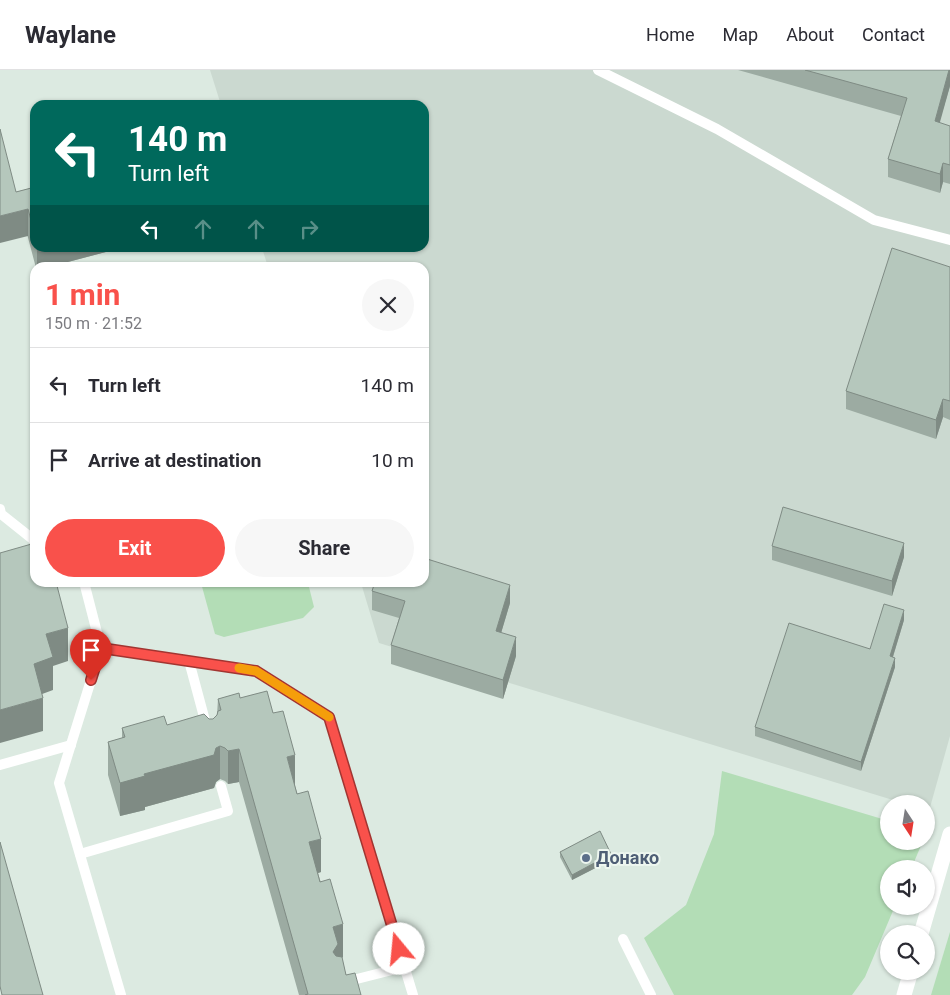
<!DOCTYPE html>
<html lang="en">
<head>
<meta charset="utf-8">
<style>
  :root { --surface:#fff; --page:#f7f7f7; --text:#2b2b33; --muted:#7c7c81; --line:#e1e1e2; --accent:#f9514b }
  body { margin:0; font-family:Roboto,sans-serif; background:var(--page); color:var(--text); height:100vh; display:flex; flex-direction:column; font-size:19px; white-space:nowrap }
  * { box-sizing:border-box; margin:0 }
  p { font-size:16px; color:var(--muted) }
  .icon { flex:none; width:28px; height:28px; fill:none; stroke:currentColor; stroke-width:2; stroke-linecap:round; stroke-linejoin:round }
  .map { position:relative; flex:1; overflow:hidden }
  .details { position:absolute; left:30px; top:192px; width:399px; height:325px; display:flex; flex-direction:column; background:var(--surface); border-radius:15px; box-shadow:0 1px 4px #0004 }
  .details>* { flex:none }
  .banner { position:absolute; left:30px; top:30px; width:399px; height:152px; border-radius:15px; box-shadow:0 1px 4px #0004; background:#00695c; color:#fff; overflow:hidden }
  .needle { width:32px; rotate:168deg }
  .buttons { position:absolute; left:880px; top:725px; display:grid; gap:10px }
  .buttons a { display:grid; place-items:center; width:55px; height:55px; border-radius:50%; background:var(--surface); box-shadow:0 1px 4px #0004; font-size:25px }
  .pin { position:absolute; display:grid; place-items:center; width:42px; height:42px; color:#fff; margin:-51px -21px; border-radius:50% 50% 50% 0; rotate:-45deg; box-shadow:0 0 5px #0007 }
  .pin .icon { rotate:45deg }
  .me { position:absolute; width:55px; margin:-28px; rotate:343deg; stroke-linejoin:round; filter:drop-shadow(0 0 4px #0008) }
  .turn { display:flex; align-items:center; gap:18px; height:105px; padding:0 15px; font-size:22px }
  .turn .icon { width:65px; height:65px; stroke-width:2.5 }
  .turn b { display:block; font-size:35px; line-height:42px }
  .lanes { display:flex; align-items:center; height:48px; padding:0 15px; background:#0003; justify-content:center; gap:25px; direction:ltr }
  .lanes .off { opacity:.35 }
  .round { display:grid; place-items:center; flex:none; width:52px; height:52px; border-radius:26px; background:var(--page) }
  .summary { display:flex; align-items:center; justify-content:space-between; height:85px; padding:0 15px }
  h1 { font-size:30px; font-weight:700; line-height:38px; color:var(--accent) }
  .button { display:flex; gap:10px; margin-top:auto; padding:10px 15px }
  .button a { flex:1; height:58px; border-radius:30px; background:var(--accent); color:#fff; font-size:20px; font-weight:700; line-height:58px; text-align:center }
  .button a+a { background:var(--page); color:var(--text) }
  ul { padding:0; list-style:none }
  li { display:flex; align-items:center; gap:15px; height:75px; padding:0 15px; border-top:1px solid var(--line) }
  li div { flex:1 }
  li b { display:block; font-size:19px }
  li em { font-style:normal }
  header { display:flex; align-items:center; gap:30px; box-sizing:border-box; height:70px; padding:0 25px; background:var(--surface); border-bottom:1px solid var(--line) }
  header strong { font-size:24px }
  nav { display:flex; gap:28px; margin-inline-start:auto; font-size:18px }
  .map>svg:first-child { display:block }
</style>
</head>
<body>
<header>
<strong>Waylane</strong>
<nav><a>Home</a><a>Map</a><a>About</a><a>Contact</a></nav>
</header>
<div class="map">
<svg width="950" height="925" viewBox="0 0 950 925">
  <rect width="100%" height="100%" fill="#dceae1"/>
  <polygon fill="#cbd9d0" points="210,0 950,0 950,666 929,741 926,740 926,734 906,734 379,573 361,513 424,512 424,198 268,197 262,178 424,178 424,35 221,35"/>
  <g fill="#b3ddb6">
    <polygon points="201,513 308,513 314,537 303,548 224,567 215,564"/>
    <polygon points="722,701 889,751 889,771 923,771 911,799 889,799 889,836 895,836 865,907 852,925 674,925 644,868 686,835 714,764"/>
    <polygon points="950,862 950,925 931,925"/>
  </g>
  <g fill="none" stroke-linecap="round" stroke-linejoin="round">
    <g stroke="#fff" stroke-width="10">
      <polyline points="598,0 717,59 874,150 950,170"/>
      <polyline points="0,439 1,444 35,471"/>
      <polyline points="84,512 101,578 59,713 121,925"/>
      <polyline points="101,578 256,601 329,647 413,925"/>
      <polyline points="189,591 207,658"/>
      <polyline points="0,695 71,675"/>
      <polyline points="80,784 228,741 221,716"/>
      <polyline points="623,869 651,925"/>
      <polyline points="345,912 404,897"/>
    </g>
    <g stroke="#fff" stroke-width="15">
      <polyline points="921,864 950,764"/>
      <polyline points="904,925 911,901"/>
    </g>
  </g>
  <g fill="#9caba2">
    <polygon points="738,0 950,0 950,16 939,53 950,56 950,114 943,112 940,123 888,107 888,89 901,46"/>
    <polygon points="35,117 35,178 121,178 45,198 36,198 16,122"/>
    <polygon points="950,197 950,350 943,347 936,369 846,339 846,321"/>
    <polygon points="772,476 904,487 892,526 772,490"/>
    <polygon points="372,521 510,533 501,563 516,586 503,629 391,594 391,575 399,548 372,540"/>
    <polygon points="904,550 893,587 895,597 861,701 755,666 755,657 870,579"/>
    <polygon points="240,628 273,643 321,802 318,803 343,887 342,888 346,905 361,925 299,925 239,712 228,714 225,711 220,709 216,712 214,718 145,737 145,740 120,746 108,705 108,672 122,668 122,658 167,655 213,649 217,645 218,629"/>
    <polygon points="560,782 611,790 572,810 560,787"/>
  </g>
  <g fill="#7f8b84">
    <polygon points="949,0 950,0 950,16 935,70 935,51"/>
    <polygon points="943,93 943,112 940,123 940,104"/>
    <polygon points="28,139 28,166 0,173 0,146"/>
    <polygon points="37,178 121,178 45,198 37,198"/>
    <polygon points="943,329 943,347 936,369 936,350"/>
    <polygon points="904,473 904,487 892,526 892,511"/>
    <polygon points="510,515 510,533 496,580 496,561"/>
    <polygon points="904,540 904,550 890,596 890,586"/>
    <polygon points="68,558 68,591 53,596 53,620 34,627 34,594 46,564"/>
    <polygon points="516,567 516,586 503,629 503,610"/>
    <polygon points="895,588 895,597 861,701 861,692"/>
    <polygon points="43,628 43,661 0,673 0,640"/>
    <polygon points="220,676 220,709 216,712 214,718 145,737 145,740 120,746 120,713 216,678"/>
    <polygon points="239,679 239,712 228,714 228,681"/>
    <polygon points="295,685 295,718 287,687"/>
    <polygon points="321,769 321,802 309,806 309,772"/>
    <polygon points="611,784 611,790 572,810 572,805"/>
    <polygon points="343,854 343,887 338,889 333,915 333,857"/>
  </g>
  <g fill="#b5c7bc" stroke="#7f8b84">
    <polygon points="805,0 949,0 935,51 950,56 950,95 943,93 940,104 888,89 907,28"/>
    <polygon points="0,59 16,122 35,117 35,165 28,139 0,146"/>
    <polygon points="892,178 950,197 950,331 943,329 936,350 846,321"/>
    <polygon points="783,437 904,473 892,511 772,476"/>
    <polygon points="35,473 35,512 56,512 68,558 46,564 53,587 34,594 43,628 0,640 0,483"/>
    <polygon points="424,488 510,515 496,561 516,567 503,610 391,575 405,531 372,521 375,512 424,512"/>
    <polygon points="884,534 904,540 890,586 895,588 861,692 755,657 789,553 870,579"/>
    <polygon points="267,621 273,643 283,641 295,685 287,687 297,724 308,721 321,769 309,772 320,812 330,809 343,854 333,857 338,874 333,882 336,886 342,887 346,905 355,903 361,925 305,925 308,924 239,679 228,681 225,678 220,676 216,678 214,685 144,704 145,706 120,713 108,672 125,667 122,658 164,646 167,655 204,644 209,649 213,649 217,645 218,641 221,640 218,629 239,623 240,628"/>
    <polygon points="600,761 611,784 572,805 560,782"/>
    <polygon points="0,772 43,925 2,925 0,916"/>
  </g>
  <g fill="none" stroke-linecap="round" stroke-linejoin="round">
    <g stroke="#a23531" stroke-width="12">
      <polyline id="route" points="91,610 101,578 256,601 329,647 399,879"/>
    </g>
    <use href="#route" stroke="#f9514b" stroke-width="9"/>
    <polyline stroke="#f59e0b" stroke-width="9" points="239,598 256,601 329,647"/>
  </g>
  <circle fill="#5c6f8a" stroke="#edf6ef" stroke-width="2" cx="586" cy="788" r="5"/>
  <g text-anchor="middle" stroke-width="4" stroke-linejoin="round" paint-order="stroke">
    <g font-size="18" font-weight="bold" fill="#4e5e75" stroke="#edf6ef" text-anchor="start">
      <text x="596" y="794">Донако</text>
    </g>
  </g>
</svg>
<div class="buttons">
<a><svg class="needle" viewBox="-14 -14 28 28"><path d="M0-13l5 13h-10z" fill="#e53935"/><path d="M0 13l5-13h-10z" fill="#7c7c81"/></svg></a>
<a><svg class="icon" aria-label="sound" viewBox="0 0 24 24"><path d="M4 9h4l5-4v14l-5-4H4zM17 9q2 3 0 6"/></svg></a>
<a><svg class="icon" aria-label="search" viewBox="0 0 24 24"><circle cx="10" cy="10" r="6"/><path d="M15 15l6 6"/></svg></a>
</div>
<div class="pin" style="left:91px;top:610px;background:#d93025"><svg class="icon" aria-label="arrive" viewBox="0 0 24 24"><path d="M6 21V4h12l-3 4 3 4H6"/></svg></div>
<svg class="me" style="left:399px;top:879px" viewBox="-20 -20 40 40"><circle r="19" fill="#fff"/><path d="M0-13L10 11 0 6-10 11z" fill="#f9514b"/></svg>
<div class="banner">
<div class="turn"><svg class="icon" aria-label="left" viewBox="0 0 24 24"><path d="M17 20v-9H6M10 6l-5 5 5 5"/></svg><div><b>140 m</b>Turn left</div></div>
<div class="lanes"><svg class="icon" aria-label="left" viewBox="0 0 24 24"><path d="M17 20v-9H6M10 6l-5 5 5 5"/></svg><svg class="icon off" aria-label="ahead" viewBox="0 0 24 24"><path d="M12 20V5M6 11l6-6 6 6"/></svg><svg class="icon off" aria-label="ahead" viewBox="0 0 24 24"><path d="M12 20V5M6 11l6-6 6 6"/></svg><svg class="icon off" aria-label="right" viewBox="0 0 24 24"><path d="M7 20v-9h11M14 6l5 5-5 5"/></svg></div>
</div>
<section class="details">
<div class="summary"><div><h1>1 min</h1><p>150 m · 21:52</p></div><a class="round"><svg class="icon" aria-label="close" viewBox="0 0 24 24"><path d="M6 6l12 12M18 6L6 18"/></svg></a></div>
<ul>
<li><svg class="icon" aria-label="left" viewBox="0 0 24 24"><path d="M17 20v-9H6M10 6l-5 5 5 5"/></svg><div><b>Turn left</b></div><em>140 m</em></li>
<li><svg class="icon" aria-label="arrive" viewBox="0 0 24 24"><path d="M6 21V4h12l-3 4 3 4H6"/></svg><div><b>Arrive at destination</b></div><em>10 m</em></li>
</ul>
<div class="button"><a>Exit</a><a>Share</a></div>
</section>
</div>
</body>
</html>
